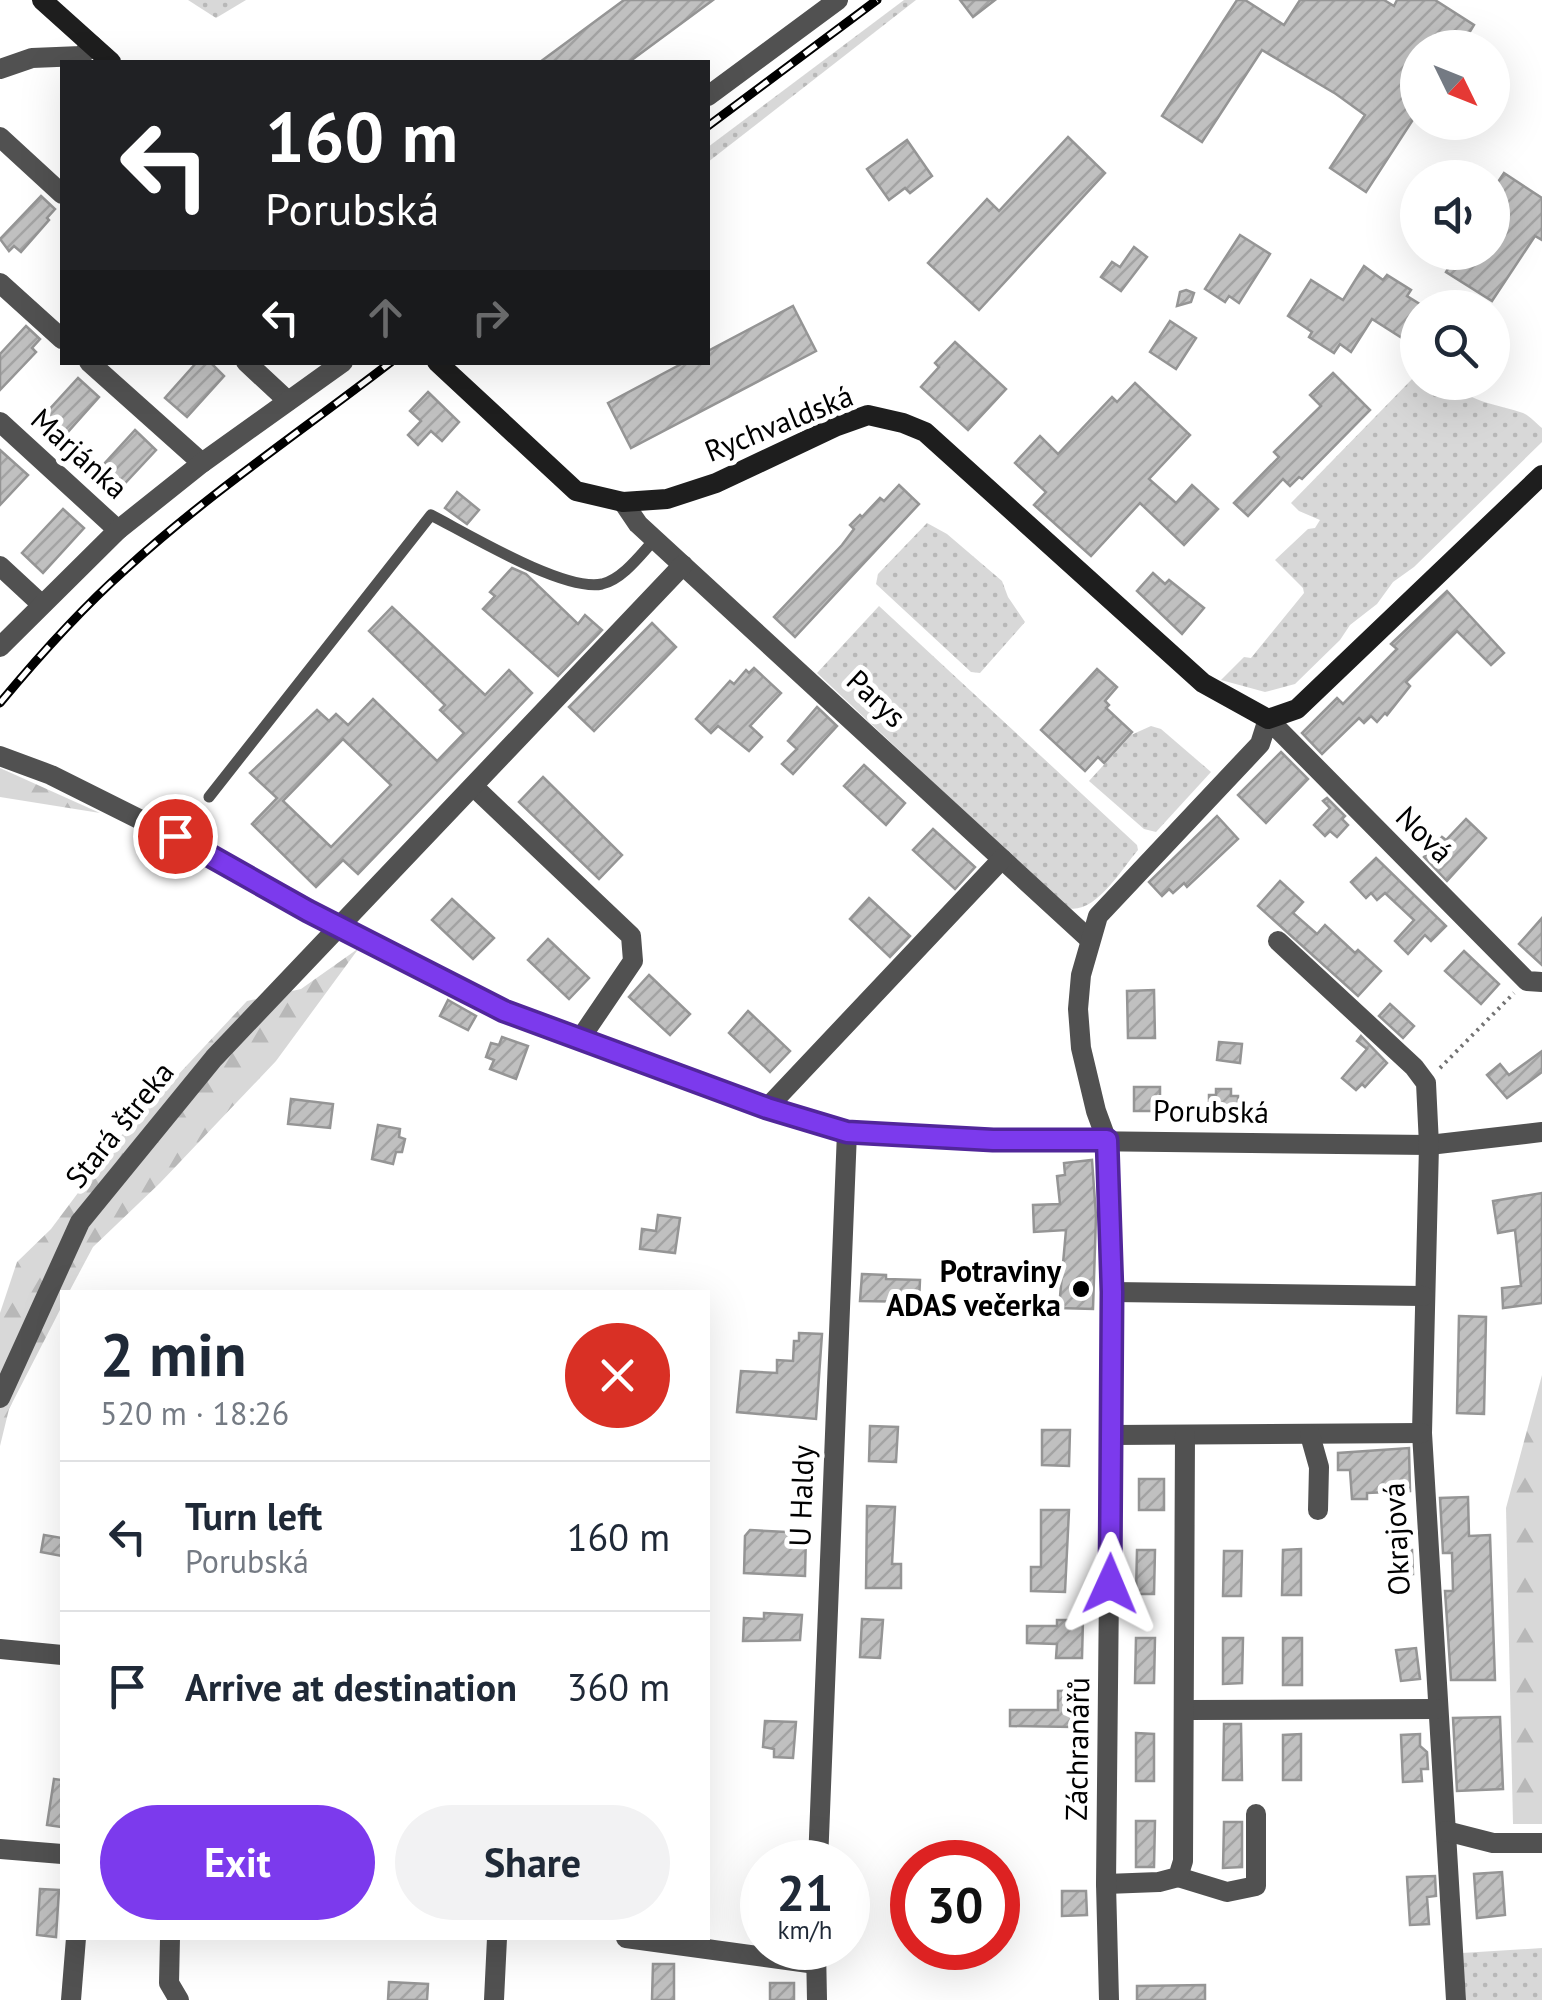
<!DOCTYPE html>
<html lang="en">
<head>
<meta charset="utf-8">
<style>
  :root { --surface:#fff; --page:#f2f2f3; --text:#1f2937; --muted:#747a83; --line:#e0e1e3; --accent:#7c3aed }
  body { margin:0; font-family:"PT Sans",sans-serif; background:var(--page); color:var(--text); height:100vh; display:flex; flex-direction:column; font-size:38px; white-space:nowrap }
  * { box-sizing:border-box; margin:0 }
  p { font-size:32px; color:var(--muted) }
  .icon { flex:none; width:55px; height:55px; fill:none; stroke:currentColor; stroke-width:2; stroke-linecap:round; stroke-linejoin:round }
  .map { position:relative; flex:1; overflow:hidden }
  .details { position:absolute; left:60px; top:1290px; width:650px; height:650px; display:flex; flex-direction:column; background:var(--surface); border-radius:0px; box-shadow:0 10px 40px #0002 }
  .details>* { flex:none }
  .guide { position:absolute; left:60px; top:60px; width:650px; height:305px; border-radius:0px; box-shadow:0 10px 40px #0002; background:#202124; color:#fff; overflow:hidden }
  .needle { width:65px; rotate:133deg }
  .tools { position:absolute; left:1400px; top:30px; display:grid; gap:20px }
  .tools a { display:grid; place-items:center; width:110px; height:110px; border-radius:50%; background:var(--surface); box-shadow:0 10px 40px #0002; font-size:50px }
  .speed { position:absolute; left:740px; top:1840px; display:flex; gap:20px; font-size:50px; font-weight:700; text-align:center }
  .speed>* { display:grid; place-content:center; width:130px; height:130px; border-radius:50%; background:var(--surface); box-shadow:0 10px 40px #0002; line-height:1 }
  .speed small { font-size:25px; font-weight:400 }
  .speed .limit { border:15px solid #d22; background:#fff; color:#111 }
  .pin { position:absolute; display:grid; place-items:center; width:85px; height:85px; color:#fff; margin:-42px; border:5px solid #fff; border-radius:50%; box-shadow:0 2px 10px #0007 }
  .me { position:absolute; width:110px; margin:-55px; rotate:1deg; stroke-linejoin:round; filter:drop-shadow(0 0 8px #0008) }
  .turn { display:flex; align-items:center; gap:35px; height:210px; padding:0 40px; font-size:45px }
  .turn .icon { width:130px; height:130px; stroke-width:2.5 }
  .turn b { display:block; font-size:70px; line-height:85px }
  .lanes { display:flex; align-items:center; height:95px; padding:0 40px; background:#0003; justify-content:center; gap:50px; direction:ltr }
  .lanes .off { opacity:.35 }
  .round { display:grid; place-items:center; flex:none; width:105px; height:105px; border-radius:52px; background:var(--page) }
  .head { display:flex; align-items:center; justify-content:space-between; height:170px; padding:0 40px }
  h1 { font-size:60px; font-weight:600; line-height:75px }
  .cta { display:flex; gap:20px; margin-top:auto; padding:20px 40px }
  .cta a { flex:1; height:115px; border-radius:60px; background:var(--accent); color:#fff; font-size:40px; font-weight:600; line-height:115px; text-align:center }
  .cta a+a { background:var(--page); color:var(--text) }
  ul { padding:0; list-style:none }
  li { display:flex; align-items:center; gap:30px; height:150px; padding:0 40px; border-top:2px solid var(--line) }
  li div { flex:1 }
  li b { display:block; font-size:38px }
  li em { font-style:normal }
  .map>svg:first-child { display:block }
</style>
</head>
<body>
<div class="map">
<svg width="1542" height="2000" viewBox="0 0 1542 2000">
  <defs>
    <pattern id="grass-dots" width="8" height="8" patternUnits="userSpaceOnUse" patternTransform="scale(2.5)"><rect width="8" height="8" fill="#d8d8d8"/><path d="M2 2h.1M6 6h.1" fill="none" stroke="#b8b8b8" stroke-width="1.8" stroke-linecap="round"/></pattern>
    <pattern id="forest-firs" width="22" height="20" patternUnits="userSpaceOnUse" patternTransform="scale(2.5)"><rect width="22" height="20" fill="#d8d8d8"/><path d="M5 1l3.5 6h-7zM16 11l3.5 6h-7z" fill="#b8b8b8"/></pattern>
    <pattern id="building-hatch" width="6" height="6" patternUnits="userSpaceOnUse" patternTransform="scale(2.5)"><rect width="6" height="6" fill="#c0c0c0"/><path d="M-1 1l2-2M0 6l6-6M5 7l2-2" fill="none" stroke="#a3a3a3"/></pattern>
  </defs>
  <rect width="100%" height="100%" fill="#fff"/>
  <g fill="url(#grass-dots)">
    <polygon points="188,0 246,0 216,18"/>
    <polygon points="904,0 916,0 708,162 708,147"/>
    <path d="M1417,374l1,8 36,1c18,21 44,21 69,30 7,3 13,10 19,15v14l-128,125 -21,15 -16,22 -27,21 -10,15 -45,44 -30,8 -44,-12 23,-23 7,1 53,-65 -1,-5 -28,-28 33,-31 7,-1 5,-8 -21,-9 -8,-8z"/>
    <polygon points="927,523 947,534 1002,581 1008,597 1025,622 980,673 971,672 876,584 878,574"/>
    <path d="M879,606l258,239 1,5c-17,20 -43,65 -71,58l-250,-235z"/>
    <polygon points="1151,726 1161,729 1211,772 1156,832 1144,829 1089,781 1131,735"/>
    <polygon points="1542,1948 1542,2000 1466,2000 1462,1953"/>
  </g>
  <g fill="url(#forest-firs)">
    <polygon points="0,768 100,813 0,797"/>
    <polygon points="359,948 276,1061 160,1183 93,1247 69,1292 62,1292 62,1306 9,1409 0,1446 0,1313 17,1262 51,1229 119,1138 247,1001 301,989"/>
    <polygon points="1542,1375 1542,1824 1513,1824 1506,1508"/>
  </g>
  <g fill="url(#building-hatch)" stroke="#959595" stroke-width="2.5" fill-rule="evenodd">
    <polygon points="624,0 713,0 629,62 540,62"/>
    <polygon points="960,0 995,0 973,17"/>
    <polygon points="1237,0 1245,0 1284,25 1300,0 1384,0 1394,6 1397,0 1435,0 1474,25 1460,48 1418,48 1418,112 1366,192 1330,168 1365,115 1336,94 1262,50 1202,142 1162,116"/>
    <polygon points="1068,137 1105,173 979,310 928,263 987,199 999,211"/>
    <polygon points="907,140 932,176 910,193 905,188 889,200 867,169"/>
    <polygon points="1504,173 1542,198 1542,240 1535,236 1492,301 1446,272 1458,252 1492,252 1492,191"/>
    <polygon points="41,196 55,209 47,218 49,220 21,252 14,246 9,251 0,239"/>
    <polygon points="1240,235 1270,254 1239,303 1229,296 1225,302 1205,289"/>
    <polygon points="1134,247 1147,257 1121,291 1101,277 1112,262 1120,267"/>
    <polygon points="1364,266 1383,280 1387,275 1411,290 1407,296 1423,306 1418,308 1418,315 1402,338 1372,319 1351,352 1340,344 1334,353 1309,337 1312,332 1288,316 1311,280 1343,300"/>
    <polygon points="1186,290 1194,293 1191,302 1177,306 1180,292"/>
    <polygon points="793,306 816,351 631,448 608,403 685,362 708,362 708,351"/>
    <polygon points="1170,321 1196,338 1176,369 1150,352"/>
    <polygon points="26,326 40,339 32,348 36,352 0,390 0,354"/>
    <polygon points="955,342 1006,389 968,430 921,387 939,367 935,363"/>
    <polygon points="197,362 210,362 224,376 187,417 165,398"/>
    <polygon points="1333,373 1370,410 1302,479 1299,477 1290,486 1283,479 1248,516 1234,503 1279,457 1274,452 1321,406 1310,395"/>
    <polygon points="78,378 99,397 59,442 37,423"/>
    <polygon points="1135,383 1190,435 1149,479 1176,503 1192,485 1218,509 1184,545 1140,503 1091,556 1034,505 1046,492 1015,463 1040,436 1058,454 1112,397 1117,402"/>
    <polygon points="428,392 459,422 442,441 431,431 418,445 408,435 421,421 410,411"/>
    <polygon points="135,430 156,450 115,494 94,475"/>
    <polygon points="0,450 28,475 0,505"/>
    <polygon points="899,485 919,504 795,637 774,617 842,545 854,529 850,525 860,515 862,517 880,498 884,501"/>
    <polygon points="457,492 479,510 467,524 445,508"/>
    <polygon points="63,509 84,528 43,573 22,553"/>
    <polygon points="512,568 526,574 578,624 585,615 602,630 558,676 483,609 495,596 490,592"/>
    <polygon points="1153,573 1165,584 1169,580 1204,608 1182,634 1137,591"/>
    <polygon points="1447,591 1504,653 1491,665 1457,631 1406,682 1410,686 1387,715 1385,713 1377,722 1371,716 1364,723 1359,718 1322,754 1302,733 1337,698 1343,704 1397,649 1391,644"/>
    <path d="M392,607l93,88 24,-25 23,23 -174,181 -15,-14 -27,27 -64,-63 25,-26 -27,-25 67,-63 12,11 7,-7 12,11 25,-26 64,62 27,-28 -24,-23 5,-5 -76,-74zM343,739l48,46 -60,62 -48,-46z"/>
    <polygon points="652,623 676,647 594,731 569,707"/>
    <polygon points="754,668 781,693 750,726 762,737 749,751 718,726 711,733 696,719 730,681 734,684 746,670 749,673"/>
    <polygon points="1097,669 1117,687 1105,701 1109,705 1106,708 1132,732 1104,763 1098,757 1085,771 1041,730"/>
    <polygon points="817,707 837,726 793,774 782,764 797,749 788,741"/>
    <polygon points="1281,752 1308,779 1266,823 1238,795"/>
    <polygon points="864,765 905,803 886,825 844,786"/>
    <polygon points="543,777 622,855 599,879 519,802"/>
    <polygon points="1327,798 1345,816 1342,819 1348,825 1337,837 1330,831 1325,836 1314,825 1330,808 1323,801"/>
    <polygon points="1217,816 1238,839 1187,887 1184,883 1173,893 1169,889 1162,896 1149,882"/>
    <polygon points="1466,819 1486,838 1447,881 1424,857 1442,837 1446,840"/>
    <polygon points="933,829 975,867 955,889 913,850"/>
    <polygon points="1376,858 1446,926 1431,941 1425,935 1408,954 1395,941 1414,920 1385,893 1377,900 1371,893 1366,898 1351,882"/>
    <polygon points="1280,881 1303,902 1293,913 1317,934 1325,925 1355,953 1358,950 1381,971 1358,996 1258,906"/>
    <polygon points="869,898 910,936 890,957 850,919"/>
    <polygon points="452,899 494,938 473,959 432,920"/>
    <polygon points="1542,918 1542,965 1519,944"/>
    <polygon points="548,939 589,978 569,999 528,960"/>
    <polygon points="1464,951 1499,984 1481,1004 1445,971"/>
    <polygon points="649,975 690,1014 670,1035 629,997"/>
    <polygon points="1154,990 1155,1038 1128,1038 1127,991"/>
    <polygon points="448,1000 476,1016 468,1030 440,1016"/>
    <polygon points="1390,1004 1414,1026 1403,1038 1379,1016"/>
    <polygon points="748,1011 790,1051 770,1072 729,1033"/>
    <polygon points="1361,1036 1387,1063 1365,1087 1362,1084 1356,1090 1342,1078 1367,1049 1357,1041"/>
    <polygon points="502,1037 528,1046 516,1079 490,1069 494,1060 486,1057 491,1043 499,1045"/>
    <polygon points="1219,1042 1242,1044 1240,1063 1217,1060"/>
    <polygon points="1542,1051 1542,1072 1507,1098 1487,1075 1500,1064 1509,1075"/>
    <rect x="1134" y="1087" width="26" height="24"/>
    <polygon points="1216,1089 1231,1089 1231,1096 1238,1096 1238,1123 1209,1123 1209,1095 1216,1095"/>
    <polygon points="291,1099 333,1104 330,1128 288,1124"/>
    <polygon points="378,1125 400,1129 399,1137 405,1139 402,1152 396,1152 393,1164 372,1159"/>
    <polygon points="1092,1160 1096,1216 1093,1309 1059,1308 1066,1230 1034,1232 1033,1205 1060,1204 1057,1176 1065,1175 1064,1163"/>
    <polygon points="1542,1193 1542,1303 1503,1308 1502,1288 1521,1286 1515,1230 1498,1233 1493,1201"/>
    <polygon points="658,1215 680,1218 675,1253 640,1249 642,1229 656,1231"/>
    <polygon points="862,1274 886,1275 886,1279 920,1280 919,1302 860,1301"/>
    <polygon points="1459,1316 1486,1317 1484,1414 1457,1413"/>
    <polygon points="799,1333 822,1334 816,1419 737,1412 741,1371 777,1373 777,1360 793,1361 794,1341 799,1341"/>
    <polygon points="870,1426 898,1427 896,1462 869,1461"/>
    <polygon points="1042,1430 1070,1430 1069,1466 1042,1465"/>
    <polygon points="1409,1448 1410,1491 1367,1493 1367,1499 1352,1499 1350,1470 1338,1470 1338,1453"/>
    <rect x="1139" y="1479" width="25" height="31"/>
    <polygon points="1468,1497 1469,1536 1490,1535 1495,1680 1451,1680 1445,1591 1453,1591 1452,1553 1443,1553 1440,1498"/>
    <polygon points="867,1506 895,1507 892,1564 901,1564 901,1588 866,1588"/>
    <polygon points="1041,1510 1069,1510 1065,1592 1031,1591 1031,1567 1041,1567"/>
    <polygon points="750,1530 806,1533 805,1576 744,1573 745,1536"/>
    <polygon points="44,1535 62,1538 62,1556 41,1552"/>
    <polygon points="1301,1549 1301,1595 1282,1595 1283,1550"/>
    <polygon points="1137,1550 1155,1550 1154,1594 1136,1594"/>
    <polygon points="1393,1550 1412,1550 1413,1574 1394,1574"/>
    <polygon points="1224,1551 1242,1551 1241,1596 1223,1596"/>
    <polygon points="764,1613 802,1615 800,1640 743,1641 744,1618 764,1619"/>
    <polygon points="862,1619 883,1620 880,1658 860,1657"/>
    <polygon points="1057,1620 1083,1620 1082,1658 1056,1658 1057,1644 1027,1643 1027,1626 1057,1626"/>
    <polygon points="1136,1638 1155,1638 1154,1683 1135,1683"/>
    <polygon points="1223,1638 1243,1638 1242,1683 1223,1684"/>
    <rect x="1283" y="1638" width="19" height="47"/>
    <polygon points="1416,1648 1420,1679 1401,1681 1396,1650"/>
    <polygon points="1084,1690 1084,1720 1071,1720 1072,1727 1010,1726 1010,1710 1058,1710 1058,1691"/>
    <polygon points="1500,1717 1503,1789 1457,1791 1453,1718"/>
    <polygon points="765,1721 796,1722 793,1758 774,1757 774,1749 763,1747"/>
    <polygon points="1224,1724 1241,1724 1242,1780 1223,1780"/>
    <polygon points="1136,1733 1154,1734 1154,1781 1136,1781"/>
    <polygon points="1301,1734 1301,1780 1283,1780 1283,1735"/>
    <polygon points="1420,1734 1420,1746 1427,1752 1428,1769 1421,1769 1422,1781 1403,1782 1401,1735"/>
    <polygon points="54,1779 62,1780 62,1827 47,1825"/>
    <polygon points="1136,1821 1155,1821 1154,1867 1136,1867"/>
    <polygon points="1224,1822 1242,1822 1242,1867 1223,1868"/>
    <polygon points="1502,1872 1505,1915 1477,1918 1474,1874"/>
    <polygon points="1435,1876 1436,1896 1427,1897 1429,1924 1410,1925 1407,1877"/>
    <polygon points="40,1889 59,1890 56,1937 37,1935"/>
    <polygon points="1062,1891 1086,1891 1087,1915 1062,1916"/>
    <polygon points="653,1964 674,1964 674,2000 652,2000"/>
    <polygon points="389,1982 428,1984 427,2000 388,2000"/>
    <rect x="770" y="1983" width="24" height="17"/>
    <polygon points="1205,1985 1205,2000 1137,2000 1137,1986"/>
  </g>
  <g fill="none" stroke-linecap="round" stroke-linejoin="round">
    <polyline stroke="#737373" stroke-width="4" stroke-dasharray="2.5 5" stroke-linecap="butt" points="1440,1068 1514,993"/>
    <path stroke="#515151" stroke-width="11" d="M209,797l222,-282c37,19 133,77 171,69 21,-5 39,-30 53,-45"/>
    <g stroke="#515151" stroke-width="20">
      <polyline points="0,69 32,58 81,56 92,45"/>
      <polyline points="708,96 838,0"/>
      <polyline points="0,137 62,194"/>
      <polyline points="0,283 62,339"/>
      <polyline points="89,362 202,463"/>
      <polyline points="246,362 288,401"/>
      <polyline points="0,422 118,530"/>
      <polyline points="623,502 638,524 1089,939"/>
      <polyline points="0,566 40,603"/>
      <polyline points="0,647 118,530 202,463 343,362"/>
      <polyline points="0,756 51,775 175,837 308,911 504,1011 767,1108 847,1132 993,1140 1429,1145 1542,1132"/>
      <polyline points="474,787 631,936 633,961 580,1039"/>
      <polyline points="1278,941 1414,1067 1426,1083 1429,1145 1422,1433 1456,2000"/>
      <polyline points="767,1108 1002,859"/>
      <polyline points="1112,1292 1423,1296"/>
      <polyline points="0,1398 80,1222 214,1058 683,565"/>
      <polyline points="1112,1435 1422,1433"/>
      <polyline points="1310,1435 1319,1467 1318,1510"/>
      <polyline points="0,1649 62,1655"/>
      <polyline points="1186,1710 1436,1709"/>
      <polyline points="1446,1831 1493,1843 1542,1843"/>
      <polyline points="0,1849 62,1854"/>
      <polyline points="818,1862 847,1132"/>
      <polyline points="1178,1877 1227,1892 1256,1886 1256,1814"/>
      <polyline points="1106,1884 1159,1882 1178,1877 1183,1861 1185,1435"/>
      <polyline points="170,1938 169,1983 179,2000"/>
      <polyline points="626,1938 816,1964"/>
      <polyline points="816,1948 817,2000"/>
      <polyline points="71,2000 76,1938"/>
      <polyline points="494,2000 497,1938"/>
      <polyline points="1109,2000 1106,1884 1112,1292 1107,1141 1096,1111 1081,1048 1078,1009 1081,975 1098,916 1260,744 1268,719 1527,981 1542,982"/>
    </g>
    <g stroke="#1e1e1e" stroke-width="20">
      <polyline points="42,0 111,62"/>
      <polyline points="437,362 576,491 623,502 667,499 716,483 837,426 868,415 903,423 925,432 1203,683 1268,719 1297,709 1542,475"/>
    </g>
    <g stroke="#000" stroke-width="9">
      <g id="rail">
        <polyline points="708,126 877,0"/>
        <path d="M0,703c39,-47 80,-93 126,-134 82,-75 177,-139 265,-207"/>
      </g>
    </g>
    <use href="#rail" stroke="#fff" stroke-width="5" stroke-dasharray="15" stroke-linecap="butt"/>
  </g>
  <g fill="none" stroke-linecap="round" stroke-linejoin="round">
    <g stroke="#51269a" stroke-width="25">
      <polyline id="route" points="175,836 308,911 504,1011 767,1108 847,1132 993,1140 1107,1140 1112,1292 1110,1584"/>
    </g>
    <use href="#route" stroke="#7c3aed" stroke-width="18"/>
  </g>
  <circle fill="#000" stroke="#fff" stroke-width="4" cx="1081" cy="1289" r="10"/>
  <g text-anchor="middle" stroke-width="10" stroke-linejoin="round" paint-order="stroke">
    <g font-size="30" fill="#000" stroke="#fff">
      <text transform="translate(779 424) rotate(-22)" y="10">Rychvaldská</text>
      <text transform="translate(79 454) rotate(42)" y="10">Marjánka</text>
      <text transform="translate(876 699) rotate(43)" y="10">Parys</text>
      <text transform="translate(1424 835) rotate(45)" y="10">Nová</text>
      <text transform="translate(1211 1112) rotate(1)" y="10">Porubská</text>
      <text transform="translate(120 1125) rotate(-51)" y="10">Stará štreka</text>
      <text transform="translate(802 1496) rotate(-88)" y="10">U Haldy</text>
      <text transform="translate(1397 1539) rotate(-93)" y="10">Okrajová</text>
      <text transform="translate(1078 1749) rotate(-89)" y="10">Záchranářů</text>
    </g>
    <g font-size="30" font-weight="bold" fill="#000" stroke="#fff" text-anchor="end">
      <text x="1061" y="1282">Potraviny<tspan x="1061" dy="34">ADAS večerka</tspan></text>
    </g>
  </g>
</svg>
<div class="tools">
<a><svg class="needle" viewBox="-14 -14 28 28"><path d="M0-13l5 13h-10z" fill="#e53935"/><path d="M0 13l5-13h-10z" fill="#747a83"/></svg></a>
<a><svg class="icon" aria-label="sound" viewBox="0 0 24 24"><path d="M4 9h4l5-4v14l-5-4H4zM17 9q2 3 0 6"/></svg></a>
<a><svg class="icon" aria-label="search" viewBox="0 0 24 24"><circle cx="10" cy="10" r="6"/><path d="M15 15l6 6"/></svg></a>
</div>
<div class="speed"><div>21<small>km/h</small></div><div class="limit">30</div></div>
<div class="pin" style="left:175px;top:836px;background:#d93025"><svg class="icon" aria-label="arrive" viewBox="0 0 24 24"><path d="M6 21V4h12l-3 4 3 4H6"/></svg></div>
<svg class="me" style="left:1110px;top:1584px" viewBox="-20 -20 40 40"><path d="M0-17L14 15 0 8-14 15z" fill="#7c3aed" stroke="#fff" stroke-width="4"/></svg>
<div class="guide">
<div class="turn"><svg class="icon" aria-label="left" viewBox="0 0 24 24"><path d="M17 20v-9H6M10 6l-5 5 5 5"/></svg><div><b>160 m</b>Porubská</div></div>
<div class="lanes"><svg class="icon" aria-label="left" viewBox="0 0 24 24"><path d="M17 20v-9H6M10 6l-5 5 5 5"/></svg><svg class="icon off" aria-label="ahead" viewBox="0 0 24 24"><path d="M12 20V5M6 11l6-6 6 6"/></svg><svg class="icon off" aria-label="right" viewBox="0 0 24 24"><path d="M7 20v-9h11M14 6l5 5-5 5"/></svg></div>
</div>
<section class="details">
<div class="head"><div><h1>2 min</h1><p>520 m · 18:26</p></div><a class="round" style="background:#d93025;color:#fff"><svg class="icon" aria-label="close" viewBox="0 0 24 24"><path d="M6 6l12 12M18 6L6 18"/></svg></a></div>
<ul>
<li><svg class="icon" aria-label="left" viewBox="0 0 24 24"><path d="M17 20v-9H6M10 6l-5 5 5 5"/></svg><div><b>Turn left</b><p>Porubská</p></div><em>160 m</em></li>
<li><svg class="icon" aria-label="arrive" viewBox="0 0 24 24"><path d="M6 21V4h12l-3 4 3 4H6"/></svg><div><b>Arrive at destination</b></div><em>360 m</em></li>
</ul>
<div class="cta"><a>Exit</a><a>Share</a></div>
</section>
</div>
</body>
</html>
